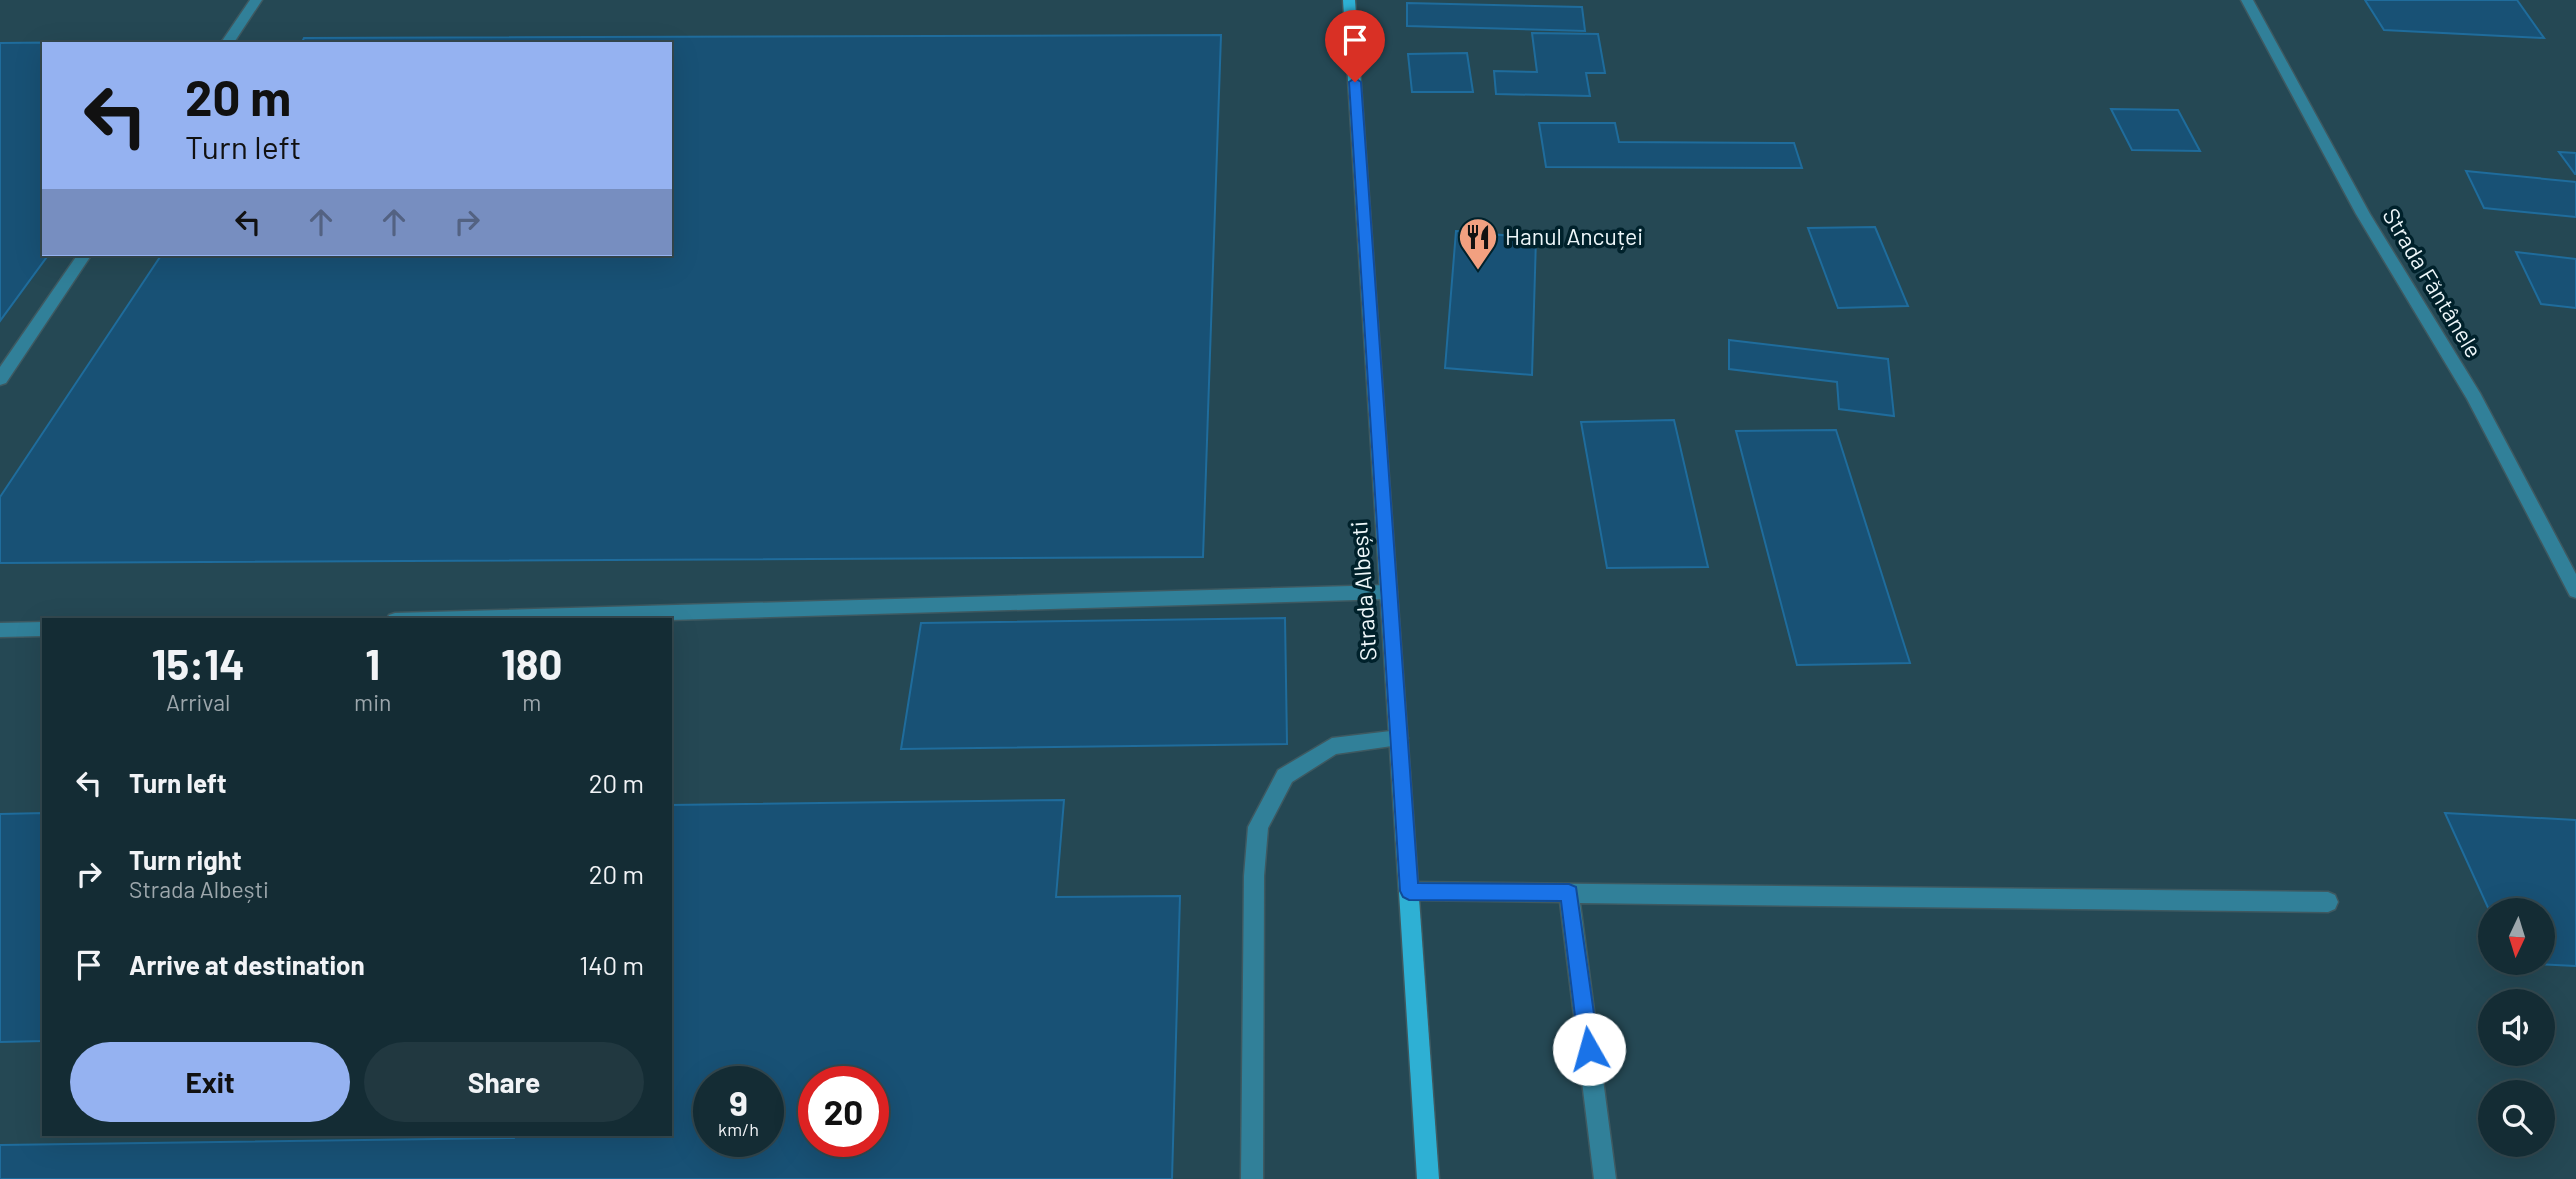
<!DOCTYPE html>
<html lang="en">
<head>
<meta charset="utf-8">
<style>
  :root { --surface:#142c34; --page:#213840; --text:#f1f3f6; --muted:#9da7ac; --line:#33484f; --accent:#95b2f1 }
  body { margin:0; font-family:Barlow,sans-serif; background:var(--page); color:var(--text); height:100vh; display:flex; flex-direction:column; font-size:26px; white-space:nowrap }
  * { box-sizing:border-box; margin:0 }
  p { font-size:23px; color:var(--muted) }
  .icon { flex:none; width:38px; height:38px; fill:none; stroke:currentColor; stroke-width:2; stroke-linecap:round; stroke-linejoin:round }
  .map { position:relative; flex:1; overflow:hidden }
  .sheet { position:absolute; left:42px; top:618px; width:630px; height:518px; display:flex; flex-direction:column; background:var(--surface); border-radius:0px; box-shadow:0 7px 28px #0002,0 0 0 2px var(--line) }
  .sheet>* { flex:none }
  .hud { position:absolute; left:42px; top:42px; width:630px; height:214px; border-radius:0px; box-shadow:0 7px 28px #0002,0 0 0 2px var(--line); background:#95b2f1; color:#111; overflow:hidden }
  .needle { width:46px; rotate:184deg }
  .fabs { position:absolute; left:2478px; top:898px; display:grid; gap:14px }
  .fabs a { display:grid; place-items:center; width:77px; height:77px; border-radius:50%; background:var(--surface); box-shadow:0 7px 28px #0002,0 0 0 2px var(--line); font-size:35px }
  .speed { position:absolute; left:693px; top:1066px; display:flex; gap:14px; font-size:35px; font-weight:700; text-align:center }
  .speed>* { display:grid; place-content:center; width:91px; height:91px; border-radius:50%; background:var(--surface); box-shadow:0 7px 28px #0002,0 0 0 2px var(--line); line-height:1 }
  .speed small { font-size:18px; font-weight:400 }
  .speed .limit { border:10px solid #d22; background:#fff; color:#111 }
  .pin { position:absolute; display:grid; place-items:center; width:60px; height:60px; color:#fff; margin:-72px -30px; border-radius:50% 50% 50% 0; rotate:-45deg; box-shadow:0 0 7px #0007 }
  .pin .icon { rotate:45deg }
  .me { position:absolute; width:77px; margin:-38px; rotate:353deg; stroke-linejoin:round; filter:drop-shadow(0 0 5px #0008) }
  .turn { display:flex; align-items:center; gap:24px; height:147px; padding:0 28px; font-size:32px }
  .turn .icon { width:91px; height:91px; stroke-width:2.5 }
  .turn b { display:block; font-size:49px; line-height:60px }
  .lanes { display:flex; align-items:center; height:66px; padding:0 28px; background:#0003; justify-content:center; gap:35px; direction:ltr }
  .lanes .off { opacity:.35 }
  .eta { display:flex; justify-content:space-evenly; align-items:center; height:119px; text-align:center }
  .eta b { font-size:42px; font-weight:700; line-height:49px }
  .button { display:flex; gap:14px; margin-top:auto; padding:14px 28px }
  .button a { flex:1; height:80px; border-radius:42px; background:var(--accent); color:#111; font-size:28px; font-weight:700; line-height:80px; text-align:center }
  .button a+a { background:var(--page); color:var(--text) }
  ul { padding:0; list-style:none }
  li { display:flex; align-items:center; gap:21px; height:91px; padding:0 28px }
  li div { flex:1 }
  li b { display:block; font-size:26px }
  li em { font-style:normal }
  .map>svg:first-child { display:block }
</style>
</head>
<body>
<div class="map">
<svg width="2576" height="1179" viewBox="0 0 2576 1179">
  <rect width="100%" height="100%" fill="#1a3a45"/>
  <path fill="#254854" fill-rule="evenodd" d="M0,0h2576v1179h-2576zM44,44h626v210h-626zM44,620h626v514h-626zM2490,910h53v52h-53zM2490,1001h53v53h-53zM709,1082h59v59h-59zM814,1082h59v59h-59zM2490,1092h53v52h-53z"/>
  <g fill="#185175" stroke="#1f6c9c" stroke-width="2" fill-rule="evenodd">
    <polygon points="2365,0 2517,0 2544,38 2384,30"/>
    <polygon points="1407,3 1582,7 1585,31 1407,26"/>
    <polygon points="1532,33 1598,34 1605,73 1586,73 1590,96 1496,94 1494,71 1537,72"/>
    <polygon points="1221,35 1203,557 0,563 0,497 162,254 670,254 670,44 301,44 304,38"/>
    <polygon points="202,41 200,44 44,44 44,254 49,254 0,321 0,43"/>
    <polygon points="1467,53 1473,92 1412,92 1408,54"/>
    <polygon points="2111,109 2178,110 2200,151 2132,150"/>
    <polygon points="1539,123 1615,123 1619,142 1794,143 1802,168 1546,167"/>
    <polygon points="2559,152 2576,153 2576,174 2575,174"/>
    <polygon points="2466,171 2576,182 2576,217 2484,208"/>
    <polygon points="1875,227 1908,306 1838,308 1808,228"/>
    <polygon points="1456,231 1536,238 1532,375 1445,368"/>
    <polygon points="2516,252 2576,259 2576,308 2541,304"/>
    <polygon points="1729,340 1888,359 1894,416 1839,409 1837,382 1729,369"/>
    <polygon points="1674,420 1708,567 1607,568 1581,422"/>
    <polygon points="1836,430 1910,663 1797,665 1736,431"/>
    <polygon points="1285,618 1287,744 901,749 921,623"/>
    <path d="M1064,800l-8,97 124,-1 -8,283h-1172v-34l514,-7 1,-4h155v-329zM709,1082h59v59h-59zM814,1082h59v59h-59z"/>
    <polygon points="44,813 44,1041 0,1042 0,814"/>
    <polygon points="2445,813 2576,820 2576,966 2514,963 2543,962 2543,910 2490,912"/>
  </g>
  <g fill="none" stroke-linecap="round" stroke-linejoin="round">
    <g stroke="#3e5961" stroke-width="3">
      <g id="service">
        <polygon points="250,0 262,0 233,44 220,44"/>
        <polygon points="78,254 92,254 6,383 0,385 0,367"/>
        <polygon points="1388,585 1394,587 1397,592 1394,597 1388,599 670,620 386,620 389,615 395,613"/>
        <polygon points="44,622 44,636 0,637 0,623"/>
        <polygon points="1399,730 1406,732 1408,738 1406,744 1336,754 1292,782 1268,828 1264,876 1263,1179 1241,1179 1244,876 1248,827 1278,770 1332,738"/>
        <polygon points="1409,882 2328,892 2335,895 2338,902 2335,909 2328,912 1580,903 1616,1179 1594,1179 1560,902 1409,900 1402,898 1399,891 1402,884"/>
      </g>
    </g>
    <g stroke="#3e5961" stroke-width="3">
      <polygon id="minor" points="2241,0 2253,0 2370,214 2480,393 2576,574 2576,598 2570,596 2467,399 2356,214"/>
    </g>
    <g stroke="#3e5961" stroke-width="3">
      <polygon id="primary" points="1343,0 1355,0 1439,1179 1417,1179"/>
    </g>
    <use href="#service" fill="#318099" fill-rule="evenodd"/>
    <use href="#minor" fill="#318099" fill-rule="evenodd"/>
    <use href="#primary" fill="#2eb0d4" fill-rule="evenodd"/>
  </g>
  <polygon fill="#1a73e8" stroke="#114b97" stroke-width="2" points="1355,78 1361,82 1418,883 1569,884 1576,887 1599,1049 1596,1056 1589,1059 1582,1056 1579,1049 1561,901 1409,900 1403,897 1400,891 1349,82"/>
  <defs>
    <g id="restaurant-pin" transform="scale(2.0125)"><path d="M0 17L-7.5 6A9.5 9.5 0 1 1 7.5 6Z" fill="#f2a080" stroke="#00212b"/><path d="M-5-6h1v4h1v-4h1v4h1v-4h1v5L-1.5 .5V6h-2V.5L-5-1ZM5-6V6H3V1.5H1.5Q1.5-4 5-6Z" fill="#111"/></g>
  </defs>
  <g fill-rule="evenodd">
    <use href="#restaurant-pin" x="1478" y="237"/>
  </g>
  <g text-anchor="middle" stroke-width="7" stroke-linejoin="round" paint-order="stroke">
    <g font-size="23" fill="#eef7fa" stroke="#00212b" text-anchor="start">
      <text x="1505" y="245">Hanul Ancuței</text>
    </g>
    <g font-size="23" fill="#eef7fa" stroke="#00212b">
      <text transform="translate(2432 283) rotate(59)" y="8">Strada Făntânele</text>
      <text transform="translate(1364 591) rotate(-94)" y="8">Strada Albești</text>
    </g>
  </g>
</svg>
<div class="fabs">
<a><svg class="needle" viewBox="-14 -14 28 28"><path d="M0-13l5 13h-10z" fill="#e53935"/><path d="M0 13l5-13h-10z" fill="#9da7ac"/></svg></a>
<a><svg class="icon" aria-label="sound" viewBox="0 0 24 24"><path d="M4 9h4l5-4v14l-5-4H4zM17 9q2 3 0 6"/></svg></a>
<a><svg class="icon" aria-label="search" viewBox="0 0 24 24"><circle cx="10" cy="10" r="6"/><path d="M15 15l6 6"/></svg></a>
</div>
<div class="speed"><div>9<small>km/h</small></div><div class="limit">20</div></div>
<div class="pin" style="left:1355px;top:82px;background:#d93025"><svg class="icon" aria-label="arrive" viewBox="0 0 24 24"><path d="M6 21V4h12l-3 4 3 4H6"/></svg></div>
<svg class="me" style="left:1589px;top:1049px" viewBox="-20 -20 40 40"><circle r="19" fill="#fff"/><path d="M0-13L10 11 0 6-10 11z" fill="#1a73e8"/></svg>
<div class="hud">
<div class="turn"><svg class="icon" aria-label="left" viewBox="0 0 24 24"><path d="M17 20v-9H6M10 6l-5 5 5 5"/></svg><div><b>20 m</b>Turn left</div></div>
<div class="lanes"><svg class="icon" aria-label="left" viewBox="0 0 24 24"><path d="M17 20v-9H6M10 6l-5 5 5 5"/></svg><svg class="icon off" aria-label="ahead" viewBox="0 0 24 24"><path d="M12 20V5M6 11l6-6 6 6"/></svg><svg class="icon off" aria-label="ahead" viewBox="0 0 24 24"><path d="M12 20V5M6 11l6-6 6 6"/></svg><svg class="icon off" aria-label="right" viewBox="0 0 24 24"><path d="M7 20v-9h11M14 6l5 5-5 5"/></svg></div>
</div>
<section class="sheet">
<div class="eta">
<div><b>15:14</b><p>Arrival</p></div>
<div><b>1</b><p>min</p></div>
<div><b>180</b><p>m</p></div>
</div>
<ul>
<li><svg class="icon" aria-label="left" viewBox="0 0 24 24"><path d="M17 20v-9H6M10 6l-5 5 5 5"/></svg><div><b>Turn left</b></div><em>20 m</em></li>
<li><svg class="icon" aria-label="right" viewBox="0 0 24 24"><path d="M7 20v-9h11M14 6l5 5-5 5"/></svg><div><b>Turn right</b><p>Strada Albești</p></div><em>20 m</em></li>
<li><svg class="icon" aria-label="arrive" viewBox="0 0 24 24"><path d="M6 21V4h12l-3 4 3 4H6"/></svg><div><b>Arrive at destination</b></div><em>140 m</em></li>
</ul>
<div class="button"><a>Exit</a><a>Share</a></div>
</section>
</div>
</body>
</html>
